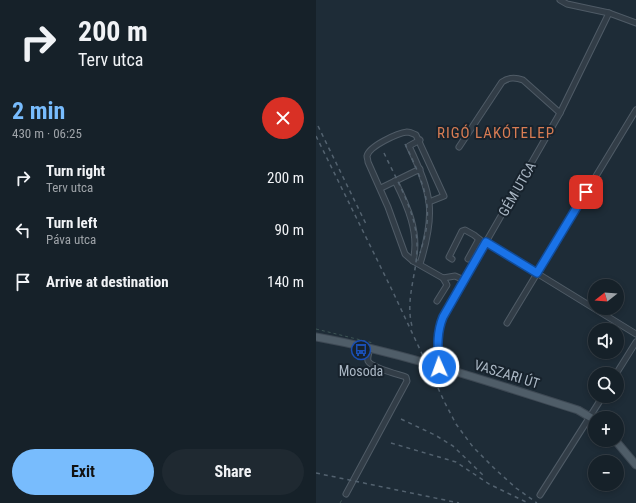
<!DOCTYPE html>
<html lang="en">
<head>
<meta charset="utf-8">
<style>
  :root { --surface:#162129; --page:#1f2931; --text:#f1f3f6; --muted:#9ea3a8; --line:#353e46; --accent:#78bcfd }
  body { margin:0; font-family:"Roboto Condensed",sans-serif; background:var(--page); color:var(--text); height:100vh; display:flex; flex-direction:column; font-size:15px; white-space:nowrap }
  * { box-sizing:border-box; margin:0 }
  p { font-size:13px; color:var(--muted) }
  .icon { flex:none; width:22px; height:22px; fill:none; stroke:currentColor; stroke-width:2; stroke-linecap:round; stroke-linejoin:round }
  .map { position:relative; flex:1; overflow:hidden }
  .drawer { display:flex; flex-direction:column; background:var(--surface); width:316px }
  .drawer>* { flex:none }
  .hud { background:#162129; color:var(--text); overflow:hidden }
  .needle { width:26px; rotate:253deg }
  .buttons { position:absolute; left:272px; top:279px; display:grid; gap:8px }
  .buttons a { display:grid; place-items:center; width:36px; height:36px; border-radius:50%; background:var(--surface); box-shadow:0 2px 6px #0003,0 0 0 1px var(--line); font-size:20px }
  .pin { position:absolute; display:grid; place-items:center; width:34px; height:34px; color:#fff; margin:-17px; border-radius:8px; box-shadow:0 2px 6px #0006 }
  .me { position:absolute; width:44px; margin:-22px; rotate:358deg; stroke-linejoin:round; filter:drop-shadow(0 0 3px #0008) }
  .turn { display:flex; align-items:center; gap:14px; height:84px; padding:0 12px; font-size:18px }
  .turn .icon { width:52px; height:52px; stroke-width:2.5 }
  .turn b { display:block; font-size:28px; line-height:34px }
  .round { display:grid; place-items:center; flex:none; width:42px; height:42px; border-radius:21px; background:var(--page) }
  .summary { display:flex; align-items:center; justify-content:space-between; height:68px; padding:0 12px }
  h1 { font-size:24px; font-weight:700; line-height:30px; color:var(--accent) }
  .button { display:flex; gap:8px; margin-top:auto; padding:8px 12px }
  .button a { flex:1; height:46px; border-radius:24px; background:var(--accent); color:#111; font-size:16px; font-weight:700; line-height:46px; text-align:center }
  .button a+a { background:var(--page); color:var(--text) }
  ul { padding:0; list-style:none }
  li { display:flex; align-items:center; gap:12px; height:52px; padding:0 12px }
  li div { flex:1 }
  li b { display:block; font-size:15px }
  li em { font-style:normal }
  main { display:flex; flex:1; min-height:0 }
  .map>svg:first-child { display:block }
</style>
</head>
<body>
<main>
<section class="drawer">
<div class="hud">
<div class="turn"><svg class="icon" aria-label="right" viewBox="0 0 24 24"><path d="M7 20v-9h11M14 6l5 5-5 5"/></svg><div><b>200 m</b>Terv utca</div></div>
</div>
<div class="summary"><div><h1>2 min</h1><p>430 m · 06:25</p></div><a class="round" style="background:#d93025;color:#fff"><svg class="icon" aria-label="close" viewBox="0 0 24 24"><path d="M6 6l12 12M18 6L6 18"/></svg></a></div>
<ul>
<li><svg class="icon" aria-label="right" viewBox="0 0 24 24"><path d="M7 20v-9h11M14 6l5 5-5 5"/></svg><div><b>Turn right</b><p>Terv utca</p></div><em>200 m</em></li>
<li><svg class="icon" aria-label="left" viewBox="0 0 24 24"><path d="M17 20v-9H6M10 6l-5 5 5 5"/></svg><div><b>Turn left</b><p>Páva utca</p></div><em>90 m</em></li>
<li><svg class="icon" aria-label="arrive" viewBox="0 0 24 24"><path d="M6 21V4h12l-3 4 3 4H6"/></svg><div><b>Arrive at destination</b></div><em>140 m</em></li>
</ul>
<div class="button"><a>Exit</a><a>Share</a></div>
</section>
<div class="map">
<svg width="320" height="503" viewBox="0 0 320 503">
  <rect width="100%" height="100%" fill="#1e2c37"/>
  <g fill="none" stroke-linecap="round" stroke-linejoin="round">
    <g stroke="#4f5b66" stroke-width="7">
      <g id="minor">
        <polyline points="244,0 251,4 293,13 320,23"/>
        <path d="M104,140l-11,6c23,49 27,66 11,118"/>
        <path d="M143,147l43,-65c7,-5 13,-5 21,-2l37,33"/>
        <path d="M79,181c12,24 25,52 18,80"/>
        <polyline points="65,188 104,169"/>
        <path d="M113,202l15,-6 -28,-61c-2,-1 -6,-3 -9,-3 -9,1 -38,14 -40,24 0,2 1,4 1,6l20,45 17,47 8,7 30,17 12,-2 9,4"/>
        <polyline points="170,242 320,334"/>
        <polyline points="136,259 133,257 146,231 149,230 158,235 169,244"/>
        <polyline points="152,259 163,239"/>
        <polyline points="121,301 131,285 127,278"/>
        <polyline points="191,323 320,110"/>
        <path d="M123,367c-1,-17 -3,-33 4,-50l117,-204 49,-100"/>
        <polyline points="300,374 320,342"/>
        <path d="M30,494l61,-113 -1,-4c-9,-3 -34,-9 -38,-16 -1,-4 1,-8 2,-12"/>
        <polyline points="224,495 287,396"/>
      </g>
    </g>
    <g stroke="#3e4954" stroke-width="9">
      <g id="major">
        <path d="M0,337c89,16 176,46 262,73l17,10"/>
        <polyline points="299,440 320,465"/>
      </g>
    </g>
    <g stroke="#3d5454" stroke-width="1" stroke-dasharray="3 3" stroke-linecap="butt">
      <polyline points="0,329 57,343"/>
      <polyline points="24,503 27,498"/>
    </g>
    <use href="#minor" stroke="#323d47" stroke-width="5"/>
    <use href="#major" stroke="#4f5d68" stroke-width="7"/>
    <g stroke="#53626f" stroke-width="1.5" stroke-dasharray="4 4" stroke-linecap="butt">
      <polyline points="2,126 51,226"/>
      <polyline points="0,136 77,292 129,403 140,424 157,447 179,469 200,488 221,503"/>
      <path d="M89,144c12,25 25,51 22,79 -1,10 -4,20 -7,30"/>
      <path d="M68,153c14,30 34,62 33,95 0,26 -12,51 -5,78"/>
      <polyline points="85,419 119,435 137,446 168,476"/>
      <polyline points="75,443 140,462 173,484 212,503"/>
      <polyline points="0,473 143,503"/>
    </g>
  </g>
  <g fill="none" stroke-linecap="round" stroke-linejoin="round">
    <g stroke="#114b97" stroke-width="10">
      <path id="route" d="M123,367c-1,-17 -3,-33 4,-50l43,-75 51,31 49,-81"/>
    </g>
    <use href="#route" stroke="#1a73e8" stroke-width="7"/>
  </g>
  <defs>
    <g id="bus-ring" transform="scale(1)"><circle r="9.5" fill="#17222c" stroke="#1a4fb4" stroke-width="1.5"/><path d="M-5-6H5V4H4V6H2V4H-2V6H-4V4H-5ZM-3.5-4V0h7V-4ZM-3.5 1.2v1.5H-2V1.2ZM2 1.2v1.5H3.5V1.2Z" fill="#1a4fb4"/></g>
  </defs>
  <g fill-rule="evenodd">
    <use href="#bus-ring" x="45" y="350"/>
  </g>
  <g text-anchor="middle" stroke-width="4" stroke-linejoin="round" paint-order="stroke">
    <g font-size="14" fill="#abb8c5" stroke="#17222c">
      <text transform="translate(201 189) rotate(-60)" y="5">GÉM UTCA</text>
      <text transform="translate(191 374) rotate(17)" y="5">VASZARI ÚT</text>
    </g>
    <g font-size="14" fill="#abb8c5" stroke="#17222c">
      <text x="45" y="376">Mosoda</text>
    </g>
    <g font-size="15" letter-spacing="1" fill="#d87c53" stroke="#17222c">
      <text x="180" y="138">RIGÓ LAKÓTELEP</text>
    </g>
  </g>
</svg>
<div class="buttons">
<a><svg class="needle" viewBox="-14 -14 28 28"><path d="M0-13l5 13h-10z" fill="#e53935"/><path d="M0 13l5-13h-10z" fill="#9ea3a8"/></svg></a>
<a><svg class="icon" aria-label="sound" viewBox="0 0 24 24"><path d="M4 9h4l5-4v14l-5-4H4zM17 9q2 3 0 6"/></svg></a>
<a><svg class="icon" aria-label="search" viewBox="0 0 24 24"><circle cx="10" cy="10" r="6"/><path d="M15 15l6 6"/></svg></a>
<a>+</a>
<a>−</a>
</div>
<div class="pin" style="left:270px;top:192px;background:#d93025"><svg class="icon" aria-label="arrive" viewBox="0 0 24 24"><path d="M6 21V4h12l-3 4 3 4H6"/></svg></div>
<svg class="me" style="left:123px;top:367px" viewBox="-20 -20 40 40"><circle r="17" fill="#1a73e8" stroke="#fff" stroke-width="3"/><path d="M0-11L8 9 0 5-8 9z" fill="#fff"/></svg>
</div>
</main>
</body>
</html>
